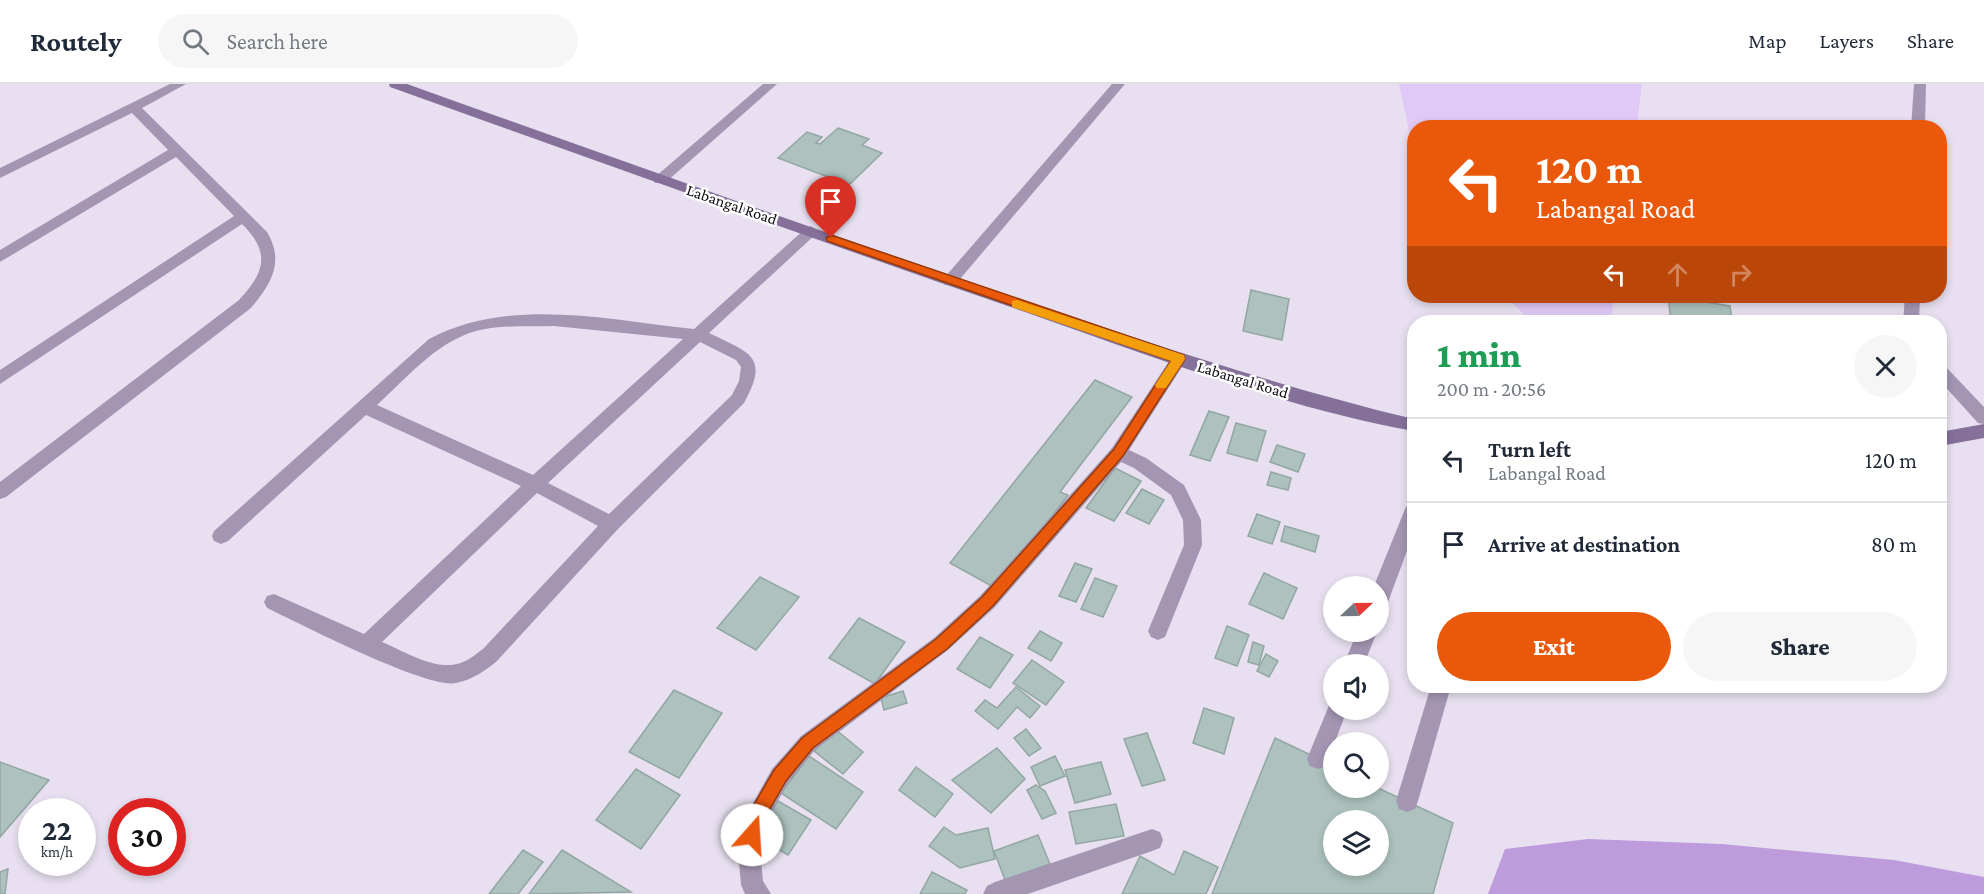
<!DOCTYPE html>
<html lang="en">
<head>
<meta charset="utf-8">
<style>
  :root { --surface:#fff; --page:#f6f6f7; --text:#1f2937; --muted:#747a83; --line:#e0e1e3; --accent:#ea580c }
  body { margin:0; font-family:"Crimson Pro",serif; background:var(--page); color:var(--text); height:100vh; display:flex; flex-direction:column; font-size:22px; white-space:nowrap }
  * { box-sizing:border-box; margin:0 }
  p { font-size:20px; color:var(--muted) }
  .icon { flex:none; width:33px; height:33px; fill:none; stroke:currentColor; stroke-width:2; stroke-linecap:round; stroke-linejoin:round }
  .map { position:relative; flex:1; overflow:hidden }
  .drawer { position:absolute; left:1407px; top:231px; width:540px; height:378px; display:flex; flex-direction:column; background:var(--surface); border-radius:24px; box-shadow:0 3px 9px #0003 }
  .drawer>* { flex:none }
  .banner { position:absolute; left:1407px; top:36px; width:540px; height:183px; border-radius:24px; box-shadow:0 3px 9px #0003; background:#ea580c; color:#fff; overflow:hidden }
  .needle { width:39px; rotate:68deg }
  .buttons { position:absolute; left:1323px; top:492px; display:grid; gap:12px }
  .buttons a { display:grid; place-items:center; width:66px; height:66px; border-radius:50%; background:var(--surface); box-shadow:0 3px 9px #0003; font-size:30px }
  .speed { position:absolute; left:18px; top:714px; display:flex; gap:12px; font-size:30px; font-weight:700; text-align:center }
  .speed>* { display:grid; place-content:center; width:78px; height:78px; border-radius:50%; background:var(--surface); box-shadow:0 3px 9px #0003; line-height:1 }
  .speed small { font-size:15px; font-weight:400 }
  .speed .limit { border:9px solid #d22; background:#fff; color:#111 }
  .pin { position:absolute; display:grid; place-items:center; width:51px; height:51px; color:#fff; margin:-62px -26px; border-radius:50% 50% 50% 0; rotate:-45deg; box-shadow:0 0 6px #0007 }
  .pin .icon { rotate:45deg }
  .me { position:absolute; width:66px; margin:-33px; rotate:19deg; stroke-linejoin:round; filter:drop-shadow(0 0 4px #0008) }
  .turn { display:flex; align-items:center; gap:21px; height:126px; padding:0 30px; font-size:27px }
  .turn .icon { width:78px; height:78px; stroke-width:2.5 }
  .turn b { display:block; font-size:42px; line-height:51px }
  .lanes { display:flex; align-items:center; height:57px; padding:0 30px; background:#0003; justify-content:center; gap:30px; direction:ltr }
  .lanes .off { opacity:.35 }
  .round { display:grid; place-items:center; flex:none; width:63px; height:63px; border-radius:32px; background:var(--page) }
  .headline { display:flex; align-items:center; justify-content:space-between; height:102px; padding:0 30px }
  h1 { font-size:36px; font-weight:800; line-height:45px; color:#1e9e55 }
  .button { display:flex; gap:12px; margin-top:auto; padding:12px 30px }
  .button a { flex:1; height:69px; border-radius:36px; background:var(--accent); color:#fff; font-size:24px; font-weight:800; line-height:69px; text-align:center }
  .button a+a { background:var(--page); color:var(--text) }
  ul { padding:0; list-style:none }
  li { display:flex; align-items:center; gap:18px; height:84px; padding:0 30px; border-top:2px solid var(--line) }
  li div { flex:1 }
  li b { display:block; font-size:22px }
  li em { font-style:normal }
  header { display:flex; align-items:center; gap:36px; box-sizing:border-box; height:84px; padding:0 30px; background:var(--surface); border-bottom:2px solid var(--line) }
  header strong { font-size:28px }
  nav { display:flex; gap:33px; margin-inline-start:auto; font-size:21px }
  .search { width:420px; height:54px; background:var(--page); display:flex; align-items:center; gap:15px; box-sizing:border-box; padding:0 21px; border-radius:33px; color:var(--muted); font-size:22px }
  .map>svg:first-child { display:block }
</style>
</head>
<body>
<header>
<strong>Routely</strong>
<div class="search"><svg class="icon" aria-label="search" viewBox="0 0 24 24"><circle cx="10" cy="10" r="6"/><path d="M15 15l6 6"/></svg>Search here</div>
<nav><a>Map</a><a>Layers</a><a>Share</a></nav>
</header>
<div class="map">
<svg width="1984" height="810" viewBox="0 0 1984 810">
  <rect width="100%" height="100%" fill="#e8e0f0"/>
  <g fill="#e0c9f6">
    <polygon points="1399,0 1642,0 1637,43 1414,44 1414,70"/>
    <polygon points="1506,212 1614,212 1611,238 1531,238"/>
  </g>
  <polygon fill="#bd9bdd" points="1588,755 1722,760 1894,776 1984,793 1984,810 1488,810 1505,765"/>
  <g fill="#adc2be" stroke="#92a6a2" stroke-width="1.5" fill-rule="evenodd">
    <polygon points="838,44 869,55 862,61 882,69 849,101 778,74 807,48 822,53 816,59 820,60"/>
    <polygon points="1251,206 1289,215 1282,256 1243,247"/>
    <polygon points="1668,212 1730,222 1732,238 1671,238"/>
    <polygon points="1095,296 1132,313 1060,408 1068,411 997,505 950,479"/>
    <polygon points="1209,327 1229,333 1210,377 1190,371"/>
    <polygon points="1236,339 1266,347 1257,377 1227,369"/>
    <polygon points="1277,361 1305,370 1298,388 1270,378"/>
    <polygon points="1115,384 1141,397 1114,437 1086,424"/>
    <polygon points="1271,388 1291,394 1288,406 1267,401"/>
    <polygon points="1142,405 1164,416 1149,440 1126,429"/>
    <polygon points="1257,430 1280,438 1272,460 1248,452"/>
    <polygon points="1285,442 1319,452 1315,468 1281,457"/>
    <polygon points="1075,479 1092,485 1076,518 1059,512"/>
    <polygon points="1264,489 1297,504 1283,535 1249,520"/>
    <polygon points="760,493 799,513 756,566 717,544"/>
    <polygon points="1095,494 1117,502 1103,533 1081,525"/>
    <polygon points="859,534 905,558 875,600 829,574"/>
    <polygon points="1227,542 1249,551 1237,582 1215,574"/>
    <polygon points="1040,547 1062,559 1051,577 1028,564"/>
    <polygon points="980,553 1013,571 990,604 957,585"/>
    <polygon points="1253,558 1264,562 1259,581 1248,578"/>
    <polygon points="1266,570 1278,577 1269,593 1257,587"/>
    <polygon points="1032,576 1064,598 1046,621 1013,599"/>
    <polygon points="1016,603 1040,622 1030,634 1017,623 998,645 975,627 985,616 997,624"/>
    <polygon points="674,606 722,629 679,694 629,668"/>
    <polygon points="903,607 907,619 884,626 881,614"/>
    <polygon points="1204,624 1234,634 1224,670 1193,659"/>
    <polygon points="835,645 863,668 843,690 814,667"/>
    <polygon points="1026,645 1041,664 1029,672 1014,654"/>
    <polygon points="1147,649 1165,696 1142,702 1124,655"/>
    <path d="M1275,654l59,28v22h44l75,35 -20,71h-221zM1334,736h44v46h-44z"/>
    <polygon points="997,664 1025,695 991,729 952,696"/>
    <polygon points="809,672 863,708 836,745 781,709"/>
    <polygon points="1055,672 1065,692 1040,702 1031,683"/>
    <polygon points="0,678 49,696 0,753"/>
    <polygon points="1101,678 1111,710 1075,719 1065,686"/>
    <polygon points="916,683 953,710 935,733 899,706"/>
    <polygon points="636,685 680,711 641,765 596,736"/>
    <polygon points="1036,701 1045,707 1056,729 1042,735 1027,706"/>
    <polygon points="778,717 811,736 788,771 755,752"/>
    <polygon points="1116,720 1124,752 1076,760 1069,728"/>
    <polygon points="944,743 956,751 988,744 995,775 960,784 929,762"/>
    <polygon points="1038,751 1050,780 1005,796 994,767"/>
    <polygon points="523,766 543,778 518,810 489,810"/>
    <polygon points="562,766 631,808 529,810"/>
    <polygon points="1184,767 1218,783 1206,810 1122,810 1140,772 1174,791"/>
    <polygon points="8,785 5,810 0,810 0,788"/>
    <polygon points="932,788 967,806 965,810 920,810"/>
  </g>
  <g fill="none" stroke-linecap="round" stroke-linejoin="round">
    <g fill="#a496b3" fill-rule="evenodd">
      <path d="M170,0h16l-44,24 125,124c18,30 4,52 -16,76l-245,189 -6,2v-17l239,-182c26,-28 32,-47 3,-76l-242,160v-14l234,-154 -58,-59 -176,105v-12l168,-100 -36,-37 -132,65v-10z"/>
      <polygon points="763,0 777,0 665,99 655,99 653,96 655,93"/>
      <polygon points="1112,0 1125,0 955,201 945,201 942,197 945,193"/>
      <polygon points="1914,0 1926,0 1925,44 1911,44"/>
      <path d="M811,142l7,5 -2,3 -107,99c41,20 61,23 35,70l-126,126 -121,132c-12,10 -25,19 -41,22 -30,6 -155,-59 -189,-75l-3,-6 3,-6 7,-2 90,40 157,-148 -155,-71 -138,126 -7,3 -7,-3 -2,-5 2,-5 215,-192c80,-43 180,-19 265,-10l112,-101zM554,242l129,13 -150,136 -156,-70c32,-29 63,-68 108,-76 22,-4 47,-2 69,-3zM700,258l36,18 5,7 -2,14 -7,14 -123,119 -61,-31zM537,409l61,33 -115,123c-6,4 -12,10 -20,13 -25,11 -57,-10 -81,-20z"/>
      <polygon points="1905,212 1920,212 1919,238 1903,238"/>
      <polygon points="1940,281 1946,283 1984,323 1984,340 1978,339 1940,297"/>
      <polygon points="1414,418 1414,448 1388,518 1385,524 1378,526 1378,502 1374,502 1405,425 1408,420"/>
      <polygon points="1357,548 1377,548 1364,580 1344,580"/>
      <polygon points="1431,602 1451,602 1418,717 1415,725 1407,728 1399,725 1396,717"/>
      <polygon points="1334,618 1334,626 1347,626 1326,682 1318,685 1310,682 1307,675 1330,619"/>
    </g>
    <g fill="#a496b3" fill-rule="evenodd">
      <polygon points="1179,269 1185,271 1187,275 1129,366 1146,374 1184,401 1201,436 1202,461 1165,553 1158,556 1151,553 1148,547 1184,461 1183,436 1171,411 1134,384 1121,378 994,524 948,566 815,666 788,699 766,738 760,767 763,797 771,810 745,810 741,801 738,767 744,735 772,685 801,652 934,554 980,512 1112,364 1173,271"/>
      <polygon points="1152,745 1160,748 1163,756 1160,764 1152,767 1028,810 983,810 987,802 995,798"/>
    </g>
    <g fill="#85709a" fill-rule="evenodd">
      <path d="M389,0h18c196,70 392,140 589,207 139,47 276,94 418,128v12c-130,-23 -263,-75 -389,-119 -212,-73 -423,-149 -635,-225z"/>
      <polygon points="1984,340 1984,354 1940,362 1940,348"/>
    </g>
  </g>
  <polygon fill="#ea580c" stroke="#983908" stroke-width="1.5" points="831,151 1184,271 1185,275 1123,372 993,522 947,565 813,664 786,697 763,737 758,757 752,759 746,757 743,751 749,729 774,686 802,654 936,555 982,513 1114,365 1171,277 827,157 826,154"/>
  <polygon fill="#f59e0b" points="1017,216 1184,271 1185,275 1166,304 1157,304 1155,301 1171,277 1012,223 1012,217"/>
  <g text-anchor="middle" stroke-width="5" stroke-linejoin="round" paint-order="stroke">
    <g font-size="16" fill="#0d0a0f" stroke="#fff">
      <text transform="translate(732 120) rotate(19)" y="6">Labangal Road</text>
      <text transform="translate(1243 295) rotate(17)" y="6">Labangal Road</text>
    </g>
  </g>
</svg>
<div class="buttons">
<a><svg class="needle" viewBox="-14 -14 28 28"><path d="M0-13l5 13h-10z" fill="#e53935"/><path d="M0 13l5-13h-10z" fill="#747a83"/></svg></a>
<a><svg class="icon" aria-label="sound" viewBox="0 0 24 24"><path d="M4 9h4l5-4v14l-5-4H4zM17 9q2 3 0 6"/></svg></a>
<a><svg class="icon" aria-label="search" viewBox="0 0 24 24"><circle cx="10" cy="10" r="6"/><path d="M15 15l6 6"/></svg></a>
<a><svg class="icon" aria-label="layers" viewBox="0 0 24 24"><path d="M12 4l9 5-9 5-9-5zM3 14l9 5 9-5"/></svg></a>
</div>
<div class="speed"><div>22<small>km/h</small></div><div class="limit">30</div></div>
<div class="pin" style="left:831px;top:154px;background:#d93025"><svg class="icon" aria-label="arrive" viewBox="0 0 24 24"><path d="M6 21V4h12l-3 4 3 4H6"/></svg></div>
<svg class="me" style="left:752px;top:751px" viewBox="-20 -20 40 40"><circle r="19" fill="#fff"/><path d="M0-13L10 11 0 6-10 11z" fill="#ea580c"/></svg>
<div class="banner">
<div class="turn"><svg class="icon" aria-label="left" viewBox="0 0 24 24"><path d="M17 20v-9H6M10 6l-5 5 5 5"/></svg><div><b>120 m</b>Labangal Road</div></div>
<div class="lanes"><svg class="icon" aria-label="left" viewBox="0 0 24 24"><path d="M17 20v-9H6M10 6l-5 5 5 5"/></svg><svg class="icon off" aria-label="ahead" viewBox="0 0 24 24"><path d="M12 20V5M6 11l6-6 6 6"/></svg><svg class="icon off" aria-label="right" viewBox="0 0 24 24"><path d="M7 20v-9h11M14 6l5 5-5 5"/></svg></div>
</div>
<section class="drawer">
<div class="headline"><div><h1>1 min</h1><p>200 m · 20:56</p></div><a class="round"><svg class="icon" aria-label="close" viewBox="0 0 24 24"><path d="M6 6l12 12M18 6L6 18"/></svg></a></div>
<ul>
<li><svg class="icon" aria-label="left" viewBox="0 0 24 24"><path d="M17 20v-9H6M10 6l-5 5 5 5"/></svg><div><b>Turn left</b><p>Labangal Road</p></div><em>120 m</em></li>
<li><svg class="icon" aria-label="arrive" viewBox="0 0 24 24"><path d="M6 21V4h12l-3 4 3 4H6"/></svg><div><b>Arrive at destination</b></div><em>80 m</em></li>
</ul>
<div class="button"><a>Exit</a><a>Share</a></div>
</section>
</div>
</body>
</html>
